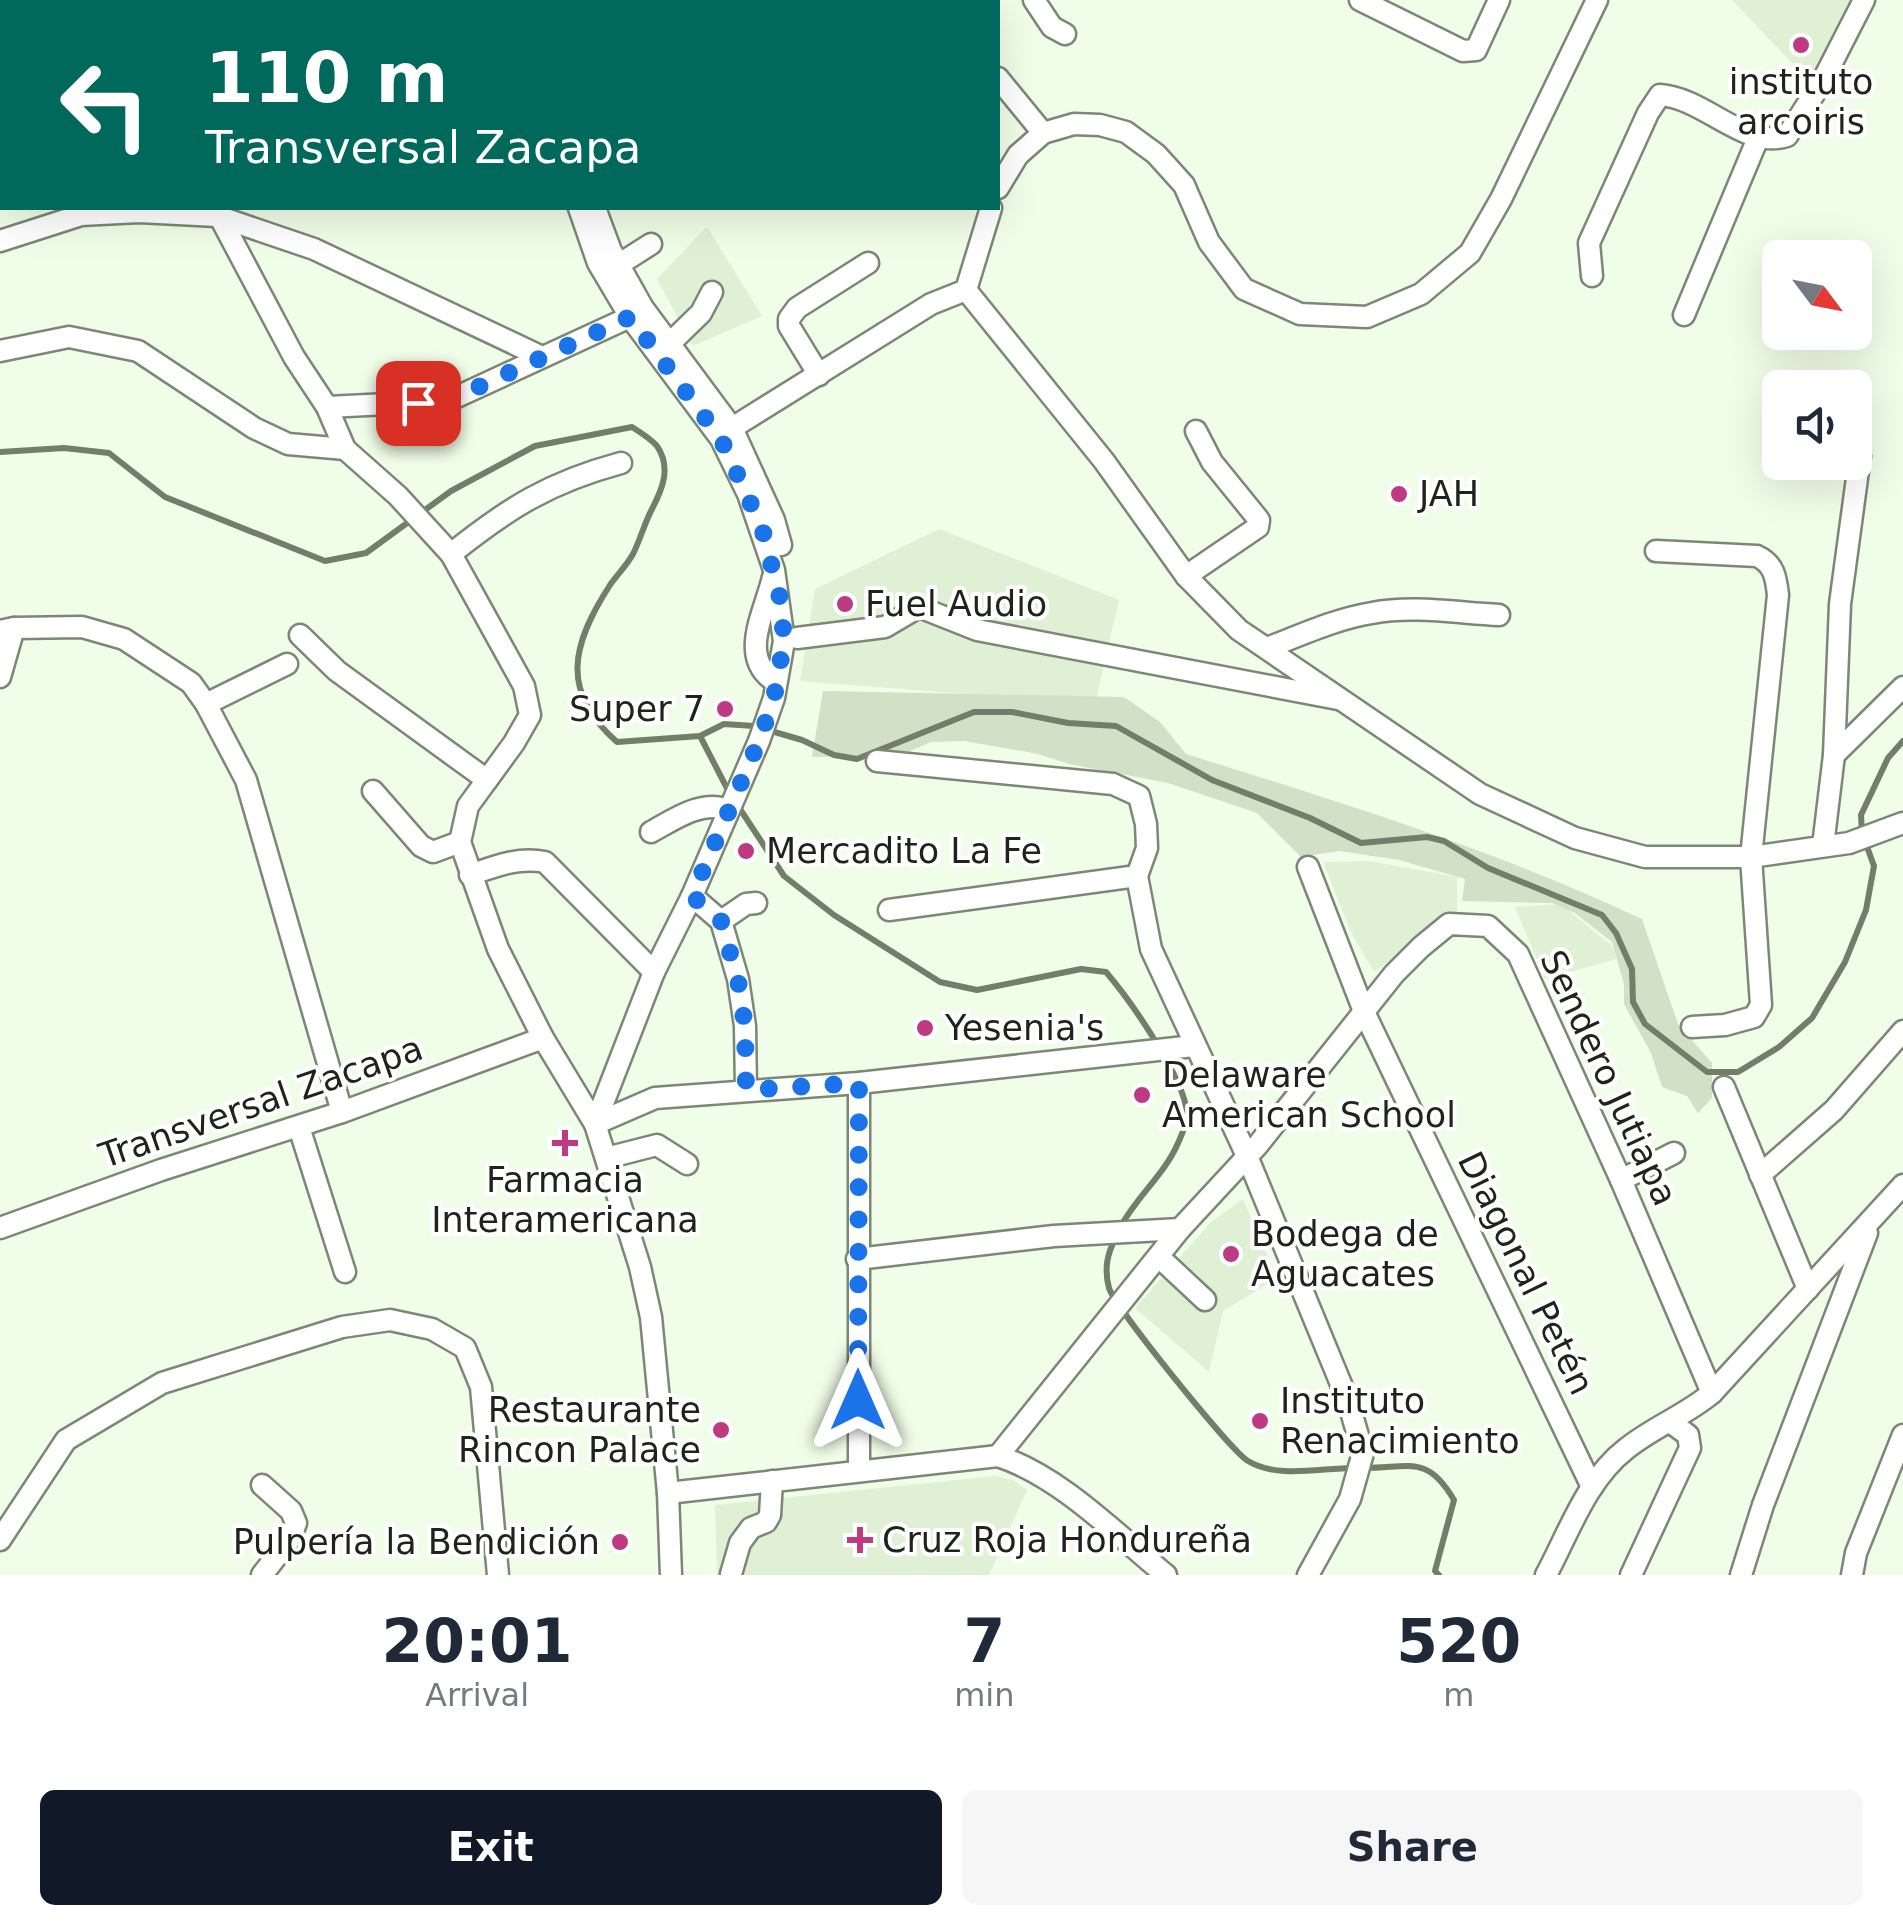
<!DOCTYPE html>
<html lang="en">
<head>
<meta charset="utf-8">
<style>
  :root { --surface:#fff; --page:#f6f6f7; --text:#1f2937; --muted:#747a83; --accent:#111827 }
  body { margin:0; font-family:"DejaVu Sans",sans-serif; background:var(--page); color:var(--text); height:100vh; display:flex; flex-direction:column; font-size:38px; white-space:nowrap }
  * { box-sizing:border-box; margin:0 }
  p { font-size:32px; color:var(--muted) }
  .icon { flex:none; width:55px; height:55px; fill:none; stroke:currentColor; stroke-width:2; stroke-linecap:round; stroke-linejoin:round }
  .map { position:relative; height:1575px; overflow:hidden }
  .side { display:flex; flex-direction:column; background:var(--surface); flex:1 }
  .side>* { flex:none }
  .hud { position:absolute; left:0px; top:0px; width:1000px; height:210px; box-shadow:0 10px 40px #0002; background:#00695c; color:#fff; overflow:hidden }
  .needle { width:65px; rotate:122deg }
  .buttons { position:absolute; left:1762px; top:240px; display:grid; gap:20px }
  .buttons a { display:grid; place-items:center; width:110px; height:110px; border-radius:15px; background:var(--surface); box-shadow:0 10px 40px #0002; font-size:50px }
  .pin { position:absolute; display:grid; place-items:center; width:85px; height:85px; color:#fff; margin:-42px; border-radius:20px; box-shadow:0 5px 15px #0006 }
  .me { position:absolute; width:110px; margin:-55px; rotate:0deg; stroke-linejoin:round; filter:drop-shadow(0 0 8px #0008) }
  .turn { display:flex; align-items:center; gap:35px; height:210px; padding:0 40px; font-size:45px }
  .turn .icon { width:130px; height:130px; stroke-width:2.5 }
  .turn b { display:block; font-size:70px; line-height:85px }
  .eta { display:flex; justify-content:space-evenly; align-items:center; height:170px; text-align:center }
  .eta b { font-size:60px; font-weight:800; line-height:70px }
  .cta { display:flex; gap:20px; margin-top:auto; padding:20px 40px }
  .cta a { flex:1; height:115px; border-radius:15px; background:var(--accent); color:#fff; font-size:40px; font-weight:800; line-height:115px; text-align:center }
  .cta a+a { background:var(--page); color:var(--text) }
  .map>svg:first-child { display:block }
</style>
</head>
<body>
<div class="map">
<svg width="1903" height="1575" viewBox="0 0 1903 1575">
  <rect width="100%" height="100%" fill="#f0fde8"/>
  <g fill="#e0f0d5">
    <polygon points="1732,0 1853,0 1808,80"/>
    <polygon points="707,227 762,316 693,346 657,279"/>
    <polygon points="939,529 1119,600 1095,704 800,681 815,589"/>
    <polygon points="1369,861 1457,877 1457,911 1374,972 1350,930 1323,862"/>
    <polygon points="1561,904 1612,946 1617,959 1545,979 1515,907"/>
    <polygon points="1243,1199 1277,1278 1223,1311 1209,1372 1135,1308 1211,1222"/>
    <polygon points="995,1476 1013,1480 1027,1490 989,1575 717,1575 715,1505"/>
  </g>
  <path fill="#d1e0c7" d="M823,691l301,6 36,25 26,32c154,48 310,96 456,165l36,105 34,39v35l-14,15 -11,-17 -25,-9 -11,-34 -27,-49v-20l-12,-42 -37,-29 -23,-10 -90,-2 3,-22 -66,-19 -60,-9 -38,6 -44,-44 -89,-30 -99,-19 -31,-10 -73,-13 -34,1 -30,13 -89,2z"/>
  <g fill="none" stroke-linecap="round" stroke-linejoin="round">
    <g stroke="#727d6a" stroke-width="6">
      <polyline points="294,2 296,0"/>
      <polyline points="0,75 2,76"/>
      <path d="M0,452l64,-4 45,5 56,44 160,64 41,-8 85,-62 84,-45 97,-19c8,5 19,12 25,19 15,22 5,44 -6,65 -7,14 -11,29 -18,43 -6,11 -16,21 -23,31 -38,59 -51,106 7,157l83,-6 24,-12 30,2 48,14 32,15 23,4 117,-47h38l56,11 48,3 96,54 98,38 51,25 66,-6 17,4 44,27 114,47 14,18 16,36 1,33 12,22 62,48h31l41,-25 33,-29 33,-56 21,-52 8,-44 -12,-33 -1,-18 27,-57 15,-17"/>
      <polyline points="700,736 731,796"/>
      <path d="M738,806l46,70 50,39 106,67 37,8 104,-21 25,3c24,28 78,105 81,141 1,9 -5,21 -9,30 -13,31 -41,53 -57,83"/>
      <path d="M1116,1237c-9,17 -12,32 -7,51 5,18 121,162 139,173 30,18 72,7 105,7"/>
      <path d="M1365,1468c45,0 62,-14 89,32l-19,71 4,4"/>
    </g>
    <g stroke="#7c8775" stroke-width="25">
      <g id="minor">
        <polyline points="106,0 111,2"/>
        <polyline points="953,0 954,2"/>
        <polyline points="1034,0 1052,27 1065,34"/>
        <polyline points="1360,0 1463,51 1476,50 1499,0"/>
        <polyline points="186,2 188,0"/>
        <polyline points="484,2 484,0"/>
        <polyline points="528,2 529,0"/>
        <polyline points="566,2 566,0"/>
        <polyline points="597,2 597,0"/>
        <polyline points="916,2 920,0"/>
        <polyline points="998,78 1043,133"/>
        <polyline points="998,188 1018,155 1043,133 1074,124 1100,125 1126,132 1156,154 1184,185 1209,242 1244,289 1300,314 1367,317 1421,294 1470,253 1501,199 1597,0"/>
        <polyline points="215,208 294,357 327,407 345,449 398,496 451,554 524,686 530,715 514,743 468,806 460,842 498,949 543,1038 595,1124 640,1267 651,1317 668,1493 671,1575"/>
        <polyline points="579,208 598,263 630,317 721,439 748,494 774,570 784,641 774,698 759,741 692,896 654,972 595,1124"/>
        <polyline points="595,208 611,251 643,308 732,428 774,520 781,545"/>
        <polyline points="0,241 81,215 139,212 217,216 314,249 540,356"/>
        <polyline points="618,265 651,244"/>
        <path d="M1592,276l-3,-33 59,-130 12,-18c45,3 85,55 127,41l36,-56 41,-80"/>
        <polyline points="966,290 1104,461 1186,576 1239,630 1480,794 1575,838 1645,857 1751,857 1849,843 1903,823"/>
        <polyline points="1684,315 1758,138"/>
        <polyline points="663,350 701,313 712,292"/>
        <polyline points="0,351 69,337 138,351 254,428 288,444 345,449"/>
        <polyline points="819,375 789,326 789,319 797,308 868,263"/>
        <polyline points="327,407 448,401 630,317"/>
        <polyline points="732,428 931,304 966,290 991,208"/>
        <path d="M1656,551l101,5c17,8 19,21 21,39l-27,262 10,148 -7,12 -29,8 -33,2"/>
        <path d="M451,554c57,-46 99,-72 170,-91"/>
        <polyline points="1186,576 1258,527 1259,520 1212,462 1196,431"/>
        <path d="M773,577c-8,35 -36,81 3,105"/>
        <polyline points="0,631 14,628 82,627 124,639 191,683 206,704 246,780 342,1112"/>
        <polyline points="300,635 337,671 487,780"/>
        <polyline points="797,638 885,627 919,607 977,630 1338,699"/>
        <path d="M1267,648c34,-13 68,-29 105,-35 41,-8 85,0 127,2"/>
        <polyline points="0,677 14,628"/>
        <polyline points="206,704 287,664"/>
        <polyline points="1834,755 1903,687"/>
        <polyline points="877,761 1113,784 1139,796 1146,824 1147,848 1137,876 1151,949 1247,1156 1348,1401 1363,1453 1350,1499 1308,1575"/>
        <polyline points="373,791 421,846 433,852 460,842"/>
        <path d="M651,832c22,-12 51,-33 77,-22"/>
        <polyline points="1823,846 1834,755 1840,604 1860,456"/>
        <polyline points="1308,867 1365,1014 1592,1487"/>
        <path d="M470,875c26,-9 47,-18 75,-13l109,110"/>
        <polyline points="692,896 721,921 738,979 745,1026 746,1090"/>
        <polyline points="889,910 1137,876"/>
        <polyline points="721,921 746,904 756,903"/>
        <polyline points="1724,1087 1808,1289"/>
        <polyline points="595,1124 655,1098 859,1083 1194,1046"/>
        <polyline points="299,1127 345,1272"/>
        <polyline points="606,1158 657,1145 687,1164"/>
        <polyline points="1760,1175 1834,1110 1903,1031"/>
        <polyline points="1621,1180 1674,1153"/>
        <polyline points="0,1228 161,1170 342,1112 543,1038"/>
        <polyline points="1159,1257 1205,1300"/>
        <polyline points="857,1259 1054,1236 1180,1229"/>
        <polyline points="998,1456 1180,1229 1257,1146 1394,974 1421,947 1449,924 1488,926 1518,954 1621,1180 1712,1393"/>
        <polyline points="859,1471 859,1083"/>
        <path d="M668,1493l330,-37c62,20 118,78 168,119"/>
        <polyline points="0,1540 66,1440 162,1383 342,1327 390,1320 432,1329 465,1348 481,1387 498,1575"/>
        <polyline points="731,1574 740,1543 751,1528 766,1522 770,1515 772,1481"/>
        <polyline points="262,1575 290,1539 296,1523 291,1511 262,1485"/>
        <path d="M1546,1575c23,-43 41,-96 80,-126 27,-22 60,-34 86,-56l191,-208"/>
        <polyline points="1631,1575 1690,1448 1688,1435 1670,1422"/>
        <polyline points="1741,1575 1763,1505 1867,1233"/>
        <polyline points="1852,1575 1856,1553 1903,1435"/>
      </g>
    </g>
    <use href="#minor" stroke="#fff" stroke-width="20"/>
  </g>
  <g fill="none" stroke-linecap="round" stroke-linejoin="round">
    <polyline stroke="#1a73e8" stroke-width="18" stroke-dasharray="0 32.4" points="418,403 448,401 630,317 721,439 762,528 781,602 784,641 774,698 759,741 692,896 721,921 738,980 745,1026 746,1090 859,1083 858,1400"/>
  </g>
  <g fill="#be3b81" stroke="#fff" stroke-width="4">
    <circle cx="1801" cy="45" r="10"/>
    <circle cx="1399" cy="494" r="10"/>
    <circle cx="845" cy="604" r="10"/>
    <circle cx="725" cy="709" r="10"/>
    <circle cx="746" cy="851" r="10"/>
    <circle cx="925" cy="1028" r="10"/>
    <circle cx="1142" cy="1095" r="10"/>
    <path d="M560 1128h10v10h10v10h-10v10h-10v-10h-10v-10h10z"/>
    <circle cx="1231" cy="1254" r="10"/>
    <circle cx="1260" cy="1421" r="10"/>
    <circle cx="721" cy="1430" r="10"/>
    <path d="M855 1525h10v10h10v10h-10v10h-10v-10h-10v-10h10z"/>
    <circle cx="620" cy="1542" r="10"/>
  </g>
  <g text-anchor="middle" stroke-width="8" stroke-linejoin="round" paint-order="stroke">
    <g font-size="35" fill="#1f231c" stroke="#fff" text-anchor="start">
      <text x="1801" y="94" text-anchor="middle">instituto<tspan x="1801" dy="40">arcoiris</tspan></text>
      <text x="1419" y="506">JAH</text>
      <text x="865" y="616">Fuel Audio</text>
      <text x="705" y="721" text-anchor="end">Super 7</text>
      <text x="766" y="863">Mercadito La Fe</text>
      <text x="945" y="1040">Yesenia's</text>
      <text x="1162" y="1087">Delaware<tspan x="1162" dy="40">American School</tspan></text>
      <text x="565" y="1192" text-anchor="middle">Farmacia<tspan x="565" dy="40">Interamericana</tspan></text>
      <text x="1251" y="1246">Bodega de<tspan x="1251" dy="40">Aguacates</tspan></text>
      <text x="1280" y="1413">Instituto<tspan x="1280" dy="40">Renacimiento</tspan></text>
      <text x="701" y="1422" text-anchor="end">Restaurante<tspan x="701" dy="40">Rincon Palace</tspan></text>
      <text x="882" y="1552">Cruz Roja Hondureña</text>
      <text x="600" y="1554" text-anchor="end">Pulpería la Bendición</text>
    </g>
    <g font-size="35" fill="#1f231c" stroke="#fff">
      <text transform="translate(1609 1078) rotate(65)" y="12">Sendero Jutiapa</text>
      <text transform="translate(261 1102) rotate(-19)" y="12">Transversal Zacapa</text>
      <text transform="translate(1526 1273) rotate(64)" y="12">Diagonal Petén</text>
    </g>
  </g>
</svg>
<div class="buttons">
<a><svg class="needle" viewBox="-14 -14 28 28"><path d="M0-13l5 13h-10z" fill="#e53935"/><path d="M0 13l5-13h-10z" fill="#747a83"/></svg></a>
<a><svg class="icon" aria-label="sound" viewBox="0 0 24 24"><path d="M4 9h4l5-4v14l-5-4H4zM17 9q2 3 0 6"/></svg></a>
</div>
<div class="pin" style="left:418px;top:403px;background:#d93025"><svg class="icon" aria-label="arrive" viewBox="0 0 24 24"><path d="M6 21V4h12l-3 4 3 4H6"/></svg></div>
<svg class="me" style="left:858px;top:1400px" viewBox="-20 -20 40 40"><path d="M0-17L14 15 0 8-14 15z" fill="#1a73e8" stroke="#fff" stroke-width="4"/></svg>
<div class="hud">
<div class="turn"><svg class="icon" aria-label="left" viewBox="0 0 24 24"><path d="M17 20v-9H6M10 6l-5 5 5 5"/></svg><div><b>110 m</b>Transversal Zacapa</div></div>
</div>
</div>
<section class="side">
<div class="eta">
<div><b>20:01</b><p>Arrival</p></div>
<div><b>7</b><p>min</p></div>
<div><b>520</b><p>m</p></div>
</div>
<div class="cta"><a>Exit</a><a>Share</a></div>
</section>
</body>
</html>
